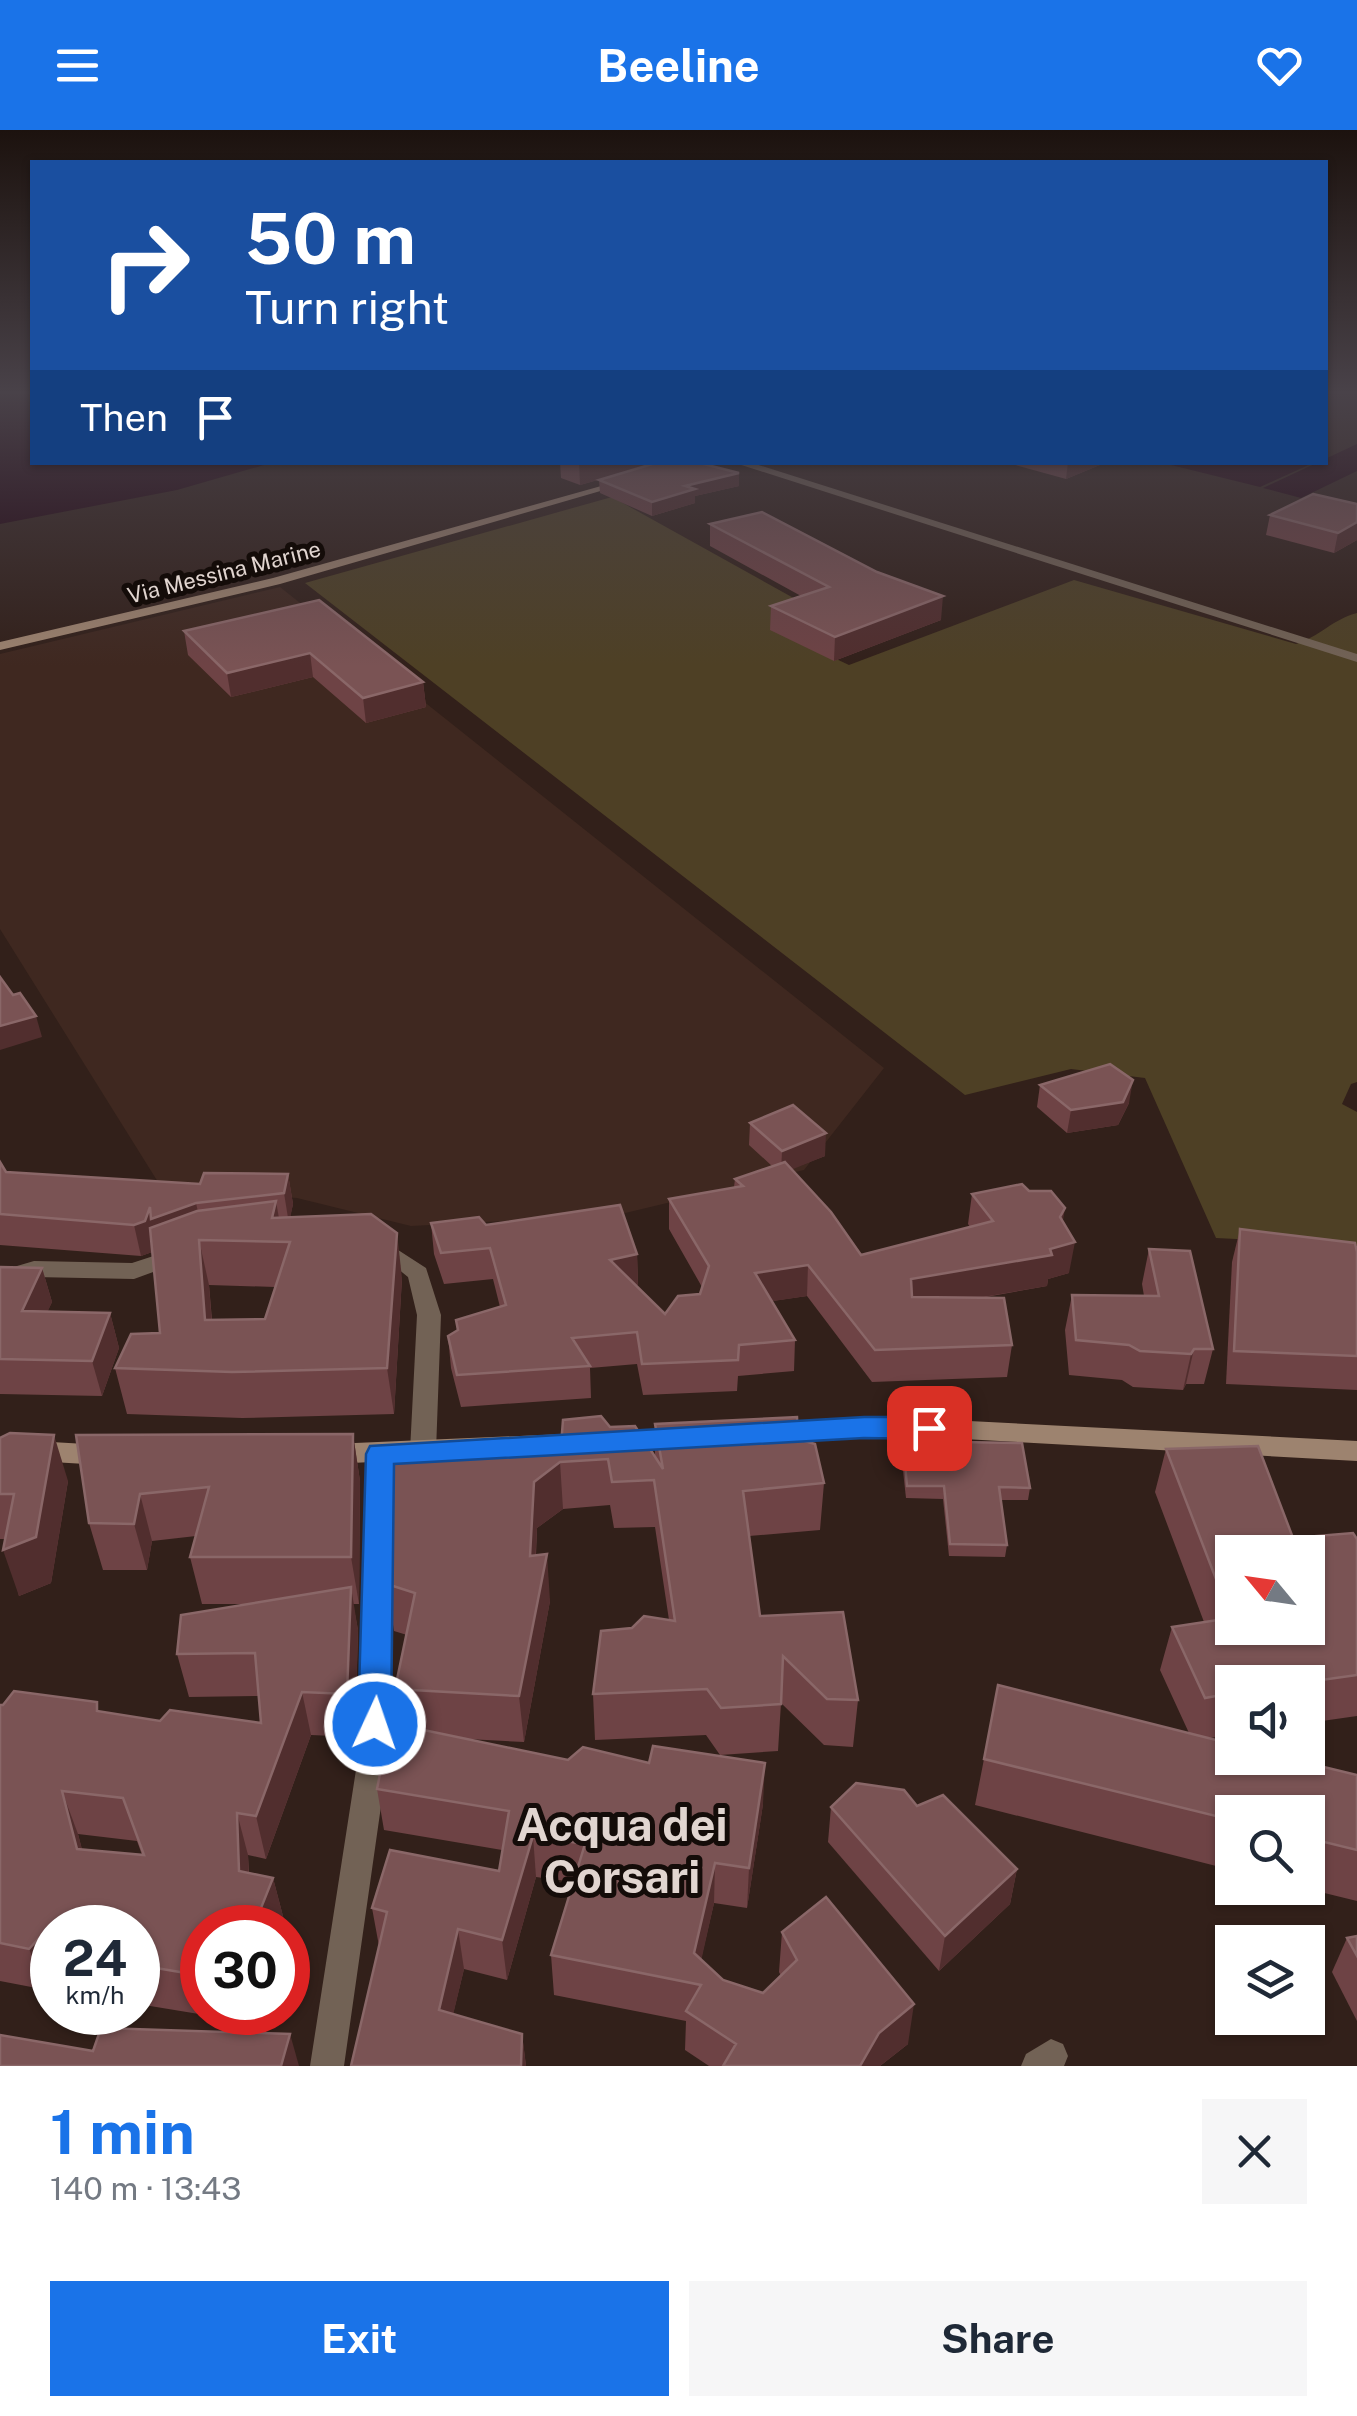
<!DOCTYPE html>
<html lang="en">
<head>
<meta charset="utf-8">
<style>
  :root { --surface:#fff; --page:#f6f6f7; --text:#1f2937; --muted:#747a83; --accent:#1a73e8 }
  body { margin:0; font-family:"Public Sans",sans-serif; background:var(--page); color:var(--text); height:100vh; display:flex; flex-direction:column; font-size:38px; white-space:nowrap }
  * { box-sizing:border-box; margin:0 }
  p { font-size:32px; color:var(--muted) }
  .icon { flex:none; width:55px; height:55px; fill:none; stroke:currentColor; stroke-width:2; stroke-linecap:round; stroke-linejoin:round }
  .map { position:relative; height:1936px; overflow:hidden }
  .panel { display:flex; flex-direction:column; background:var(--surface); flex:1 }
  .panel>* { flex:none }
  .banner { position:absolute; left:30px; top:30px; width:1298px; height:305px; border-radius:0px; box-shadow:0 2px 8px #0004; background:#1a4fa0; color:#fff; overflow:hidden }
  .needle { width:65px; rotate:299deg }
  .fabs { position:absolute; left:1215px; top:1405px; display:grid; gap:20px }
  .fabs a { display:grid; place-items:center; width:110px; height:110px; border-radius:0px; background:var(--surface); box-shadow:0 2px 8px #0004; font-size:50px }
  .speed { position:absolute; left:30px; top:1775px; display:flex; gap:20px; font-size:50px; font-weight:700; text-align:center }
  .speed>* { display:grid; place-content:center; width:130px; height:130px; border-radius:50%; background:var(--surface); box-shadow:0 2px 8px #0004; line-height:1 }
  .speed small { font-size:25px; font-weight:400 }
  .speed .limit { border:15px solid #d22; background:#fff; color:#111 }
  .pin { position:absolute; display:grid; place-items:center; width:85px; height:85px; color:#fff; margin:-42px; border-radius:20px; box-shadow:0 5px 15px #0006 }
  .me { position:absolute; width:110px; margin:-55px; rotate:3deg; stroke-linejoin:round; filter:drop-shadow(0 0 8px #0008) }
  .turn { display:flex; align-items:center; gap:35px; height:210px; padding:0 50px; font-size:45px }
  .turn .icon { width:130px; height:130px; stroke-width:2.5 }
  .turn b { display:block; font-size:70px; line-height:85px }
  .then { display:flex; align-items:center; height:95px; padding:0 50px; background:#0003; gap:20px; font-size:38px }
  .round { display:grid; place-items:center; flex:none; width:105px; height:105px; border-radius:0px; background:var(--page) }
  .headline { display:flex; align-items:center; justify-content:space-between; height:170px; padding:0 50px }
  h1 { font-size:60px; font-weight:700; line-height:75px; color:var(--accent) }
  .cta { display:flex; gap:20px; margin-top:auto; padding:20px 50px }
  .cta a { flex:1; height:115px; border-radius:0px; background:var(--accent); color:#fff; font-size:40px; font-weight:700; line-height:115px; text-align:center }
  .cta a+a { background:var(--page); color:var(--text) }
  header { display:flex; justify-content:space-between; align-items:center; height:130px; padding:0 50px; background:var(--accent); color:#fff; font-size:45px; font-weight:700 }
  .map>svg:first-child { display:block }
</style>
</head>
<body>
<header><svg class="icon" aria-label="menu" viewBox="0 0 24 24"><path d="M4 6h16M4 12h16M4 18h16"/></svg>Beeline<svg class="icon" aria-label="heart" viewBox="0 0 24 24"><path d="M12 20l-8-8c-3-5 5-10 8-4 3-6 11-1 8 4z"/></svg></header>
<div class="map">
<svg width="1357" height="1936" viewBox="0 0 1357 1936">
  <rect width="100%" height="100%" fill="#32201a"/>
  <polygon fill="#3f2820" points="280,457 884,938 804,1040 617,1085 411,1096 297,1068 163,1060 0,799 0,524"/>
  <path fill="#4e4025" d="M612,367l205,114 -47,17 79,37 225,-85 222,64c23,-7 37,-25 61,-31v469l-6,2 -9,20 15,8v133l-141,-7 -71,-160 -74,-9 -106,26 -660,-512z"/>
  <g fill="#20000f">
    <polygon points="0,265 32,265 32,332 271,333 177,360 0,394"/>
    <polygon points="1357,314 1357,341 1301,368 1263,358"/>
    <polygon points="1163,333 1313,333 1260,357"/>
  </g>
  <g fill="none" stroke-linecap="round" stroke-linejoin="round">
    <g fill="#726255" fill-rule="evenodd">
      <polygon points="732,332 749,332 1357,524 1357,532"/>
      <polygon points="378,1107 426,1138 441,1185 436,1321 432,1328 423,1331 414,1328 410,1321 417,1185 408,1147 367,1114 370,1109"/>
      <polygon points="178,1118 186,1120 189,1125 186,1130 134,1149 34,1147 0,1157 0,1141 34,1131 132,1133"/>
      <polygon points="380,1314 389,1317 393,1324 388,1627 344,1936 310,1936 358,1627 367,1324 371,1317"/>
      <polygon points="1051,1909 1063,1914 1068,1926 1064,1936 1021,1936 1026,1924"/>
    </g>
    <g fill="#9d836f" fill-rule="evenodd">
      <polygon points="619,351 628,353 280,454 0,520 0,512 273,448"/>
      <polygon points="891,1287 1357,1311 1357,1331 891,1305 771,1311 762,1309 759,1302 762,1295 771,1293"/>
      <polygon points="682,1298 691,1300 695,1307 691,1314 682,1316 616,1320 607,1318 603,1311 607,1304 616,1302"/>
      <polygon points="588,1303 597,1305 601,1312 597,1319 588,1321 332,1334 323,1331 319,1324 323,1317 332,1314"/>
      <polygon points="0,1309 103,1315 112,1318 116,1325 112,1332 103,1335 0,1329"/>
    </g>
  </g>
  <g fill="#6e4345" fill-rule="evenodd">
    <polygon points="560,332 654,332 654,334 580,355 561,348"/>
    <polygon points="1004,332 1107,332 1066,349"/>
    <polygon points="599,350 739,356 695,366 695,373 652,386 600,363"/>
    <polygon points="1357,374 1357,410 1334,423 1266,405 1270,385"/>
    <polygon points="710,394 877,442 941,490 834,531 770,500 771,476 801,466 710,416"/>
    <polygon points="319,470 423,552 426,577 366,593 313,547 231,567 188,525 184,501"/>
    <polygon points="1040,955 1129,973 1118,995 1067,1003 1037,977"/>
    <polygon points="750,993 825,1026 791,1039 861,1125 970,1097 968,1094 972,1064 1063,1092 1069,1143 1048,1149 1047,1156 980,1168 1012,1215 1007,1247 872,1252 807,1166 772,1171 795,1210 794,1241 738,1246 737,1261 643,1265 637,1234 590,1238 591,1268 461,1277 451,1238 448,1206 457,1201 456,1190 500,1177 493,1149 444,1154 434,1124 431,1093 486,1095 637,1124 638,1155 635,1155 665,1184 700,1164 702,1157 669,1099 669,1069 734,1057 735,1049 772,1036 749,1015"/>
    <path d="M0,1032l6,10 194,12 88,-10 5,30 -3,13 112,61 -8,136 -152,4 -115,-4 -12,-46 45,-35 -8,-81 -11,4 -141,-11zM209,1155l66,2 -10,32 -53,1z"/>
    <polygon points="1240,1099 1357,1122 1357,1260 1226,1254 1232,1132"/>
    <polygon points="1149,1119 1213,1219 1204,1254 1186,1254 1183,1260 1133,1257 1122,1250 1069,1245 1065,1200 1072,1165 1144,1166 1142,1154"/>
    <polygon points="0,1137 42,1138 52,1172 47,1182 110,1183 119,1218 102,1266 0,1264"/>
    <polygon points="655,1294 798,1309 824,1353 820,1400 749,1406 760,1486 858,1570 853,1617 824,1615 781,1573 778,1621 720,1625 706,1605 595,1610 593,1564 632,1498 669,1490 655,1397 614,1398 610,1375 563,1379 537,1398 536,1425 550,1471 524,1612 467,1609 763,1674 747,1778 714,1773 701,1829 723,1850 763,1863 781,1846 779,1842 782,1802 908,1914 880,1936 709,1936 685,1920 686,1891 554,1865 551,1825 574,1752 536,1747 507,1850 464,1839 453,1884 522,1904 526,1936 351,1936 379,1816 372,1778 499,1741 502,1720 384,1700 377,1659 401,1596 395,1559 407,1505 394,1501 387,1454 561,1316 610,1297 655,1327"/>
    <path d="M353,1304l7,47 -1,123h-6l5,26 -3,107 -44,-2 -45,124 -18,-4 1,18 24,5 11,42 -82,8v84h12l-3,4 -73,-12v-76h-86v56l-5,6 -47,-9v-276l100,6 60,10 101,2 -2,-27 -70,1 -12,-43 70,-50h-45l-12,-47 6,-21 -44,5 -5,29h-44l-14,-47 -13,-88zM78,1704l59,7 5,14 -60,-5z"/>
    <polygon points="0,1308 68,1351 51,1453 19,1466 5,1409 0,1409"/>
    <polygon points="903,1311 1030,1358 1028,1370 1001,1370 1007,1415 1005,1427 949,1426 943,1369 906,1368 901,1323"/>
    <polygon points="1166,1319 1293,1408 1357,1409 1357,1586 1308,1593 1308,1552 1232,1552 1232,1605 1210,1608 1357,1645 1357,1771 1304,1758 1308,1758 1308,1682 1232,1682 1232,1740 975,1675 984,1629 1189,1603 1160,1540 1172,1497 1204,1492 1155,1362"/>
    <polygon points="917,1676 1017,1739 1010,1774 939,1841 828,1712 831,1677"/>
    <polygon points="1357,1806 1357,1891 1332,1842 1347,1808"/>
  </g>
  <g fill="#512e2e">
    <polygon points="654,332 654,334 580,355 579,333"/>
    <polygon points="1068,332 1107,332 1066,349"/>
    <polygon points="739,343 739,356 695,366 695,373 652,386 652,372 685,356"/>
    <polygon points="1357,392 1357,410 1334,423 1338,403"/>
    <polygon points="943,466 941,490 834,531 835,507"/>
    <polygon points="310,523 313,547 231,567 227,543"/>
    <polygon points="423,552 426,577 366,593 363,568"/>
    <polygon points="36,886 42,907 0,920 0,896"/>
    <polygon points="1133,950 1129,973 1118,995 1067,1003 1071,980"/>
    <polygon points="826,1003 825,1026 781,1044 782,1021"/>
    <polygon points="288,1044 293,1074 289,1094 284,1063"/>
    <polygon points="276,1071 283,1112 272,1088"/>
    <polygon points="196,1073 203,1104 141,1126 134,1095 150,1077"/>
    <polygon points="1065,1078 1060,1109 1075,1112 1069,1143 1048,1149 1047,1156 907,1180 911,1149 1060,1087"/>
    <polygon points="397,1103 402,1148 394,1284 387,1238"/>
    <polygon points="199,1110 209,1155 215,1235 205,1190"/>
    <polygon points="637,1124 638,1155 611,1161 610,1130"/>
    <polygon points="808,1135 807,1166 754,1174 755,1143"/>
    <polygon points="42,1138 52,1172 32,1216 22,1181"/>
    <polygon points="110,1183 119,1218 102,1266 92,1231"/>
    <polygon points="1194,1219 1186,1254 1183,1260 1191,1224"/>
    <polygon points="353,1304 360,1351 359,1474 351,1427"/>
    <polygon points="54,1305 68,1351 51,1453 19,1466 3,1420"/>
    <polygon points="560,1332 563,1379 537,1398 533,1472 530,1426 534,1352"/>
    <polygon points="140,1364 152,1411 147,1440 134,1394"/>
    <polygon points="547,1424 550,1471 524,1612 519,1566"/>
    <polygon points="351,1457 358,1500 355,1607 347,1564"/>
    <polygon points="302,1562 311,1605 266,1729 256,1686"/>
    <polygon points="765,1633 763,1674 747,1778 749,1738"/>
    <polygon points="62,1661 78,1704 93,1761 77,1719"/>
    <polygon points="237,1683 248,1725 250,1783 239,1741"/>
    <polygon points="533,1706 536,1747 507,1850 502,1810"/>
    <polygon points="715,1733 714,1773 696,1854 694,1823"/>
    <polygon points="1017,1739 1010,1774 939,1841 945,1806"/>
    <polygon points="273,1748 284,1790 281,1798 253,1798"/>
    <polygon points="458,1799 464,1839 445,1919 439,1880"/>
    <polygon points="43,1804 52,1827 52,1854 47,1860 29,1819"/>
    <polygon points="202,1838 202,1860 198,1845"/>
    <polygon points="914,1874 908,1914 880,1936 860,1936 879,1903"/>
    <polygon points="290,1904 299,1936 281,1936"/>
    <polygon points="522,1904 526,1936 521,1936"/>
  </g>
  <g fill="#7a5354" stroke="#8a6768" stroke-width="2.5" fill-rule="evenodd">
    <polygon points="659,332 696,332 739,343 685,356 695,359 652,372 599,350"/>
    <polygon points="1313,364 1357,374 1357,392 1338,403 1270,385"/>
    <polygon points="762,382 877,442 943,466 835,507 771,476 829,457 710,394"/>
    <polygon points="319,470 423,552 363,568 310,523 227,543 184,501"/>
    <polygon points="0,847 13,865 20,863 36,886 0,896"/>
    <polygon points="1110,934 1133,950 1123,972 1071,980 1040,955"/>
    <polygon points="793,975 826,1003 782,1021 750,993"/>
    <polygon points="0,1032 6,1042 200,1054 204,1043 288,1044 284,1063 196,1073 151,1089 150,1077 145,1091 134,1095 0,1084"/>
    <polygon points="785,1032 831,1082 861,1125 993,1091 972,1064 1022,1054 1029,1061 1051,1061 1065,1078 1060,1087 1075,1112 1050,1119 1052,1125 911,1149 912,1167 1004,1168 1012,1215 875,1220 808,1135 755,1143 795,1210 739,1215 738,1230 642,1234 637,1202 572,1208 590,1236 457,1245 448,1206 458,1200 456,1190 506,1175 490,1118 441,1123 431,1093 479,1087 486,1095 620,1075 637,1124 610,1130 665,1184 678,1166 700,1164 709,1136 669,1069 743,1056 735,1049"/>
    <path d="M276,1071l-4,17 99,-4 26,19 -10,135 -155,4 -117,-4 16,-34 29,-1 -10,-105 47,-17zM199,1110l91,2 -25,77 -60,1z"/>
    <polygon points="1240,1099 1355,1113 1357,1122 1357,1226 1234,1221"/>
    <polygon points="1149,1119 1190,1121 1213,1219 1194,1219 1191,1224 1140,1221 1129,1215 1076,1210 1072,1165 1159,1166"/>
    <polygon points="0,1137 42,1138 22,1181 110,1183 92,1231 0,1229"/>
    <polygon points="601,1286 610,1297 635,1296 663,1339 655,1294 797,1287 798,1309 815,1314 824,1353 743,1361 760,1486 843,1482 858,1570 827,1569 783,1526 781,1574 721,1578 707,1559 593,1564 601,1501 632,1498 644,1486 675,1491 654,1350 612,1352 608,1329 560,1332 534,1352 530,1426 547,1424 519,1566 395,1559 415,1463 387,1454 389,1327 561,1316 563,1290"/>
    <polygon points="10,1303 54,1305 36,1407 3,1420 14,1364 0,1364 0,1308"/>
    <polygon points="353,1304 351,1427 190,1427 209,1357 140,1364 134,1394 89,1393 76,1305"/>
    <polygon points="903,1311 1022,1313 1030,1358 999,1357 1007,1415 950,1414 944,1356 907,1356"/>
    <path d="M1258,1316l35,92 60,-5 4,6v136l-50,7h-75v11l-27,5 -33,-71 59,-9 -65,-169zM1232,1422h76v76h-76z"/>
    <path d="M351,1457l-4,107 -45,-2 -46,124 -19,-3 2,58 34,7 -20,50h-51v40l-4,7 -60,-10v-37h-86v8l-9,-2 -14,15 -29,-6v-238h3l11,-14 83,11v9l63,10 10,-11 91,13 -6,-70 -78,1 4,-39zM62,1661l61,7 21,57 -67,-6z"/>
    <polygon points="998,1555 1232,1614 1232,1628 1287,1628 1357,1645 1357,1720 1308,1708 1308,1682 1232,1682 1232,1690 984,1629"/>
    <polygon points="390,1593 568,1630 583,1617 649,1633 653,1616 765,1633 749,1738 715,1733 694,1823 723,1850 763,1863 797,1830 782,1802 826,1767 914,1874 879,1903 860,1936 723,1936 736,1914 686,1881 701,1855 551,1825 585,1714 533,1706 502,1810 458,1799 439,1880 522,1904 521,1936 351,1936 387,1782 372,1778 390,1720 499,1741 509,1681 377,1659"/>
    <polygon points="856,1653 904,1660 917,1676 943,1665 1017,1739 945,1806 831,1677"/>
    <polygon points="1357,1806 1357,1826 1347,1808"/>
    <polygon points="101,1898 290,1904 281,1936 0,1936 0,1905 93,1921"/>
  </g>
  <linearGradient id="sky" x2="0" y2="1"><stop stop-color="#1c120e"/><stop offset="0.49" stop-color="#494249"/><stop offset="1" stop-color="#494249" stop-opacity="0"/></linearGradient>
  <rect width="1357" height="536" fill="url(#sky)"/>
  <polygon fill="#1a73e8" stroke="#114b97" stroke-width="2.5" points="864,1287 929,1287 939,1291 943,1298 939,1305 929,1309 864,1308 394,1334 391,1594 387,1604 375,1608 363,1604 358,1594 366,1324 370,1316"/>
  <g text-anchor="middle" stroke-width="10" stroke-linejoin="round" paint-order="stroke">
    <g font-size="22" fill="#e1d5d0" stroke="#140c09">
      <text transform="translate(224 442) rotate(-14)" y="8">Via Messina Marine</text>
    </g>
    <g font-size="45" font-weight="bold" fill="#e1d5d0" stroke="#140c09">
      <text x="622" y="1711">Acqua dei<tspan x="622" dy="52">Corsari</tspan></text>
    </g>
  </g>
</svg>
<div class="fabs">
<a><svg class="needle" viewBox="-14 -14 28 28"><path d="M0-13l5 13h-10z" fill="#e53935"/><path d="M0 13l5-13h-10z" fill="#747a83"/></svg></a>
<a><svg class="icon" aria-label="sound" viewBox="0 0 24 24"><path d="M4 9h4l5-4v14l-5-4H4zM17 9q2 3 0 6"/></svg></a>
<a><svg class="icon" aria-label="search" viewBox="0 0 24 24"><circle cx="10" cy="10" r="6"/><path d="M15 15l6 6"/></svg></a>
<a><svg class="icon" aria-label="layers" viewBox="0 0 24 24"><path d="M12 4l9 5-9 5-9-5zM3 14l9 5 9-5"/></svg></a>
</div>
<div class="speed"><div>24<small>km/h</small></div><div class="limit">30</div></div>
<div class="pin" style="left:929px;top:1298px;background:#d93025"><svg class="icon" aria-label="arrive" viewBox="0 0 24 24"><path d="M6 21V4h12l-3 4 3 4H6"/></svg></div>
<svg class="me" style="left:375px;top:1594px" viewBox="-20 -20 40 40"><circle r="17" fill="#1a73e8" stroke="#fff" stroke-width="3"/><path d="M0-11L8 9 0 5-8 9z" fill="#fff"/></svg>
<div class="banner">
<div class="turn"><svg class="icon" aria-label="right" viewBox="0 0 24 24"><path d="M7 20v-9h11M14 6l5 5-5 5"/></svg><div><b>50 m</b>Turn right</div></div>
<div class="then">Then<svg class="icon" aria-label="arrive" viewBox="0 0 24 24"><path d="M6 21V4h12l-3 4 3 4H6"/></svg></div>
</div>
</div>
<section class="panel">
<div class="headline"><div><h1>1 min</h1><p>140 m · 13:43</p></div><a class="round"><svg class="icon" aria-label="close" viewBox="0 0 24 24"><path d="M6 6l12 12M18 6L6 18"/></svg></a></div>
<div class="cta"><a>Exit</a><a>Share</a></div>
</section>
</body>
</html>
